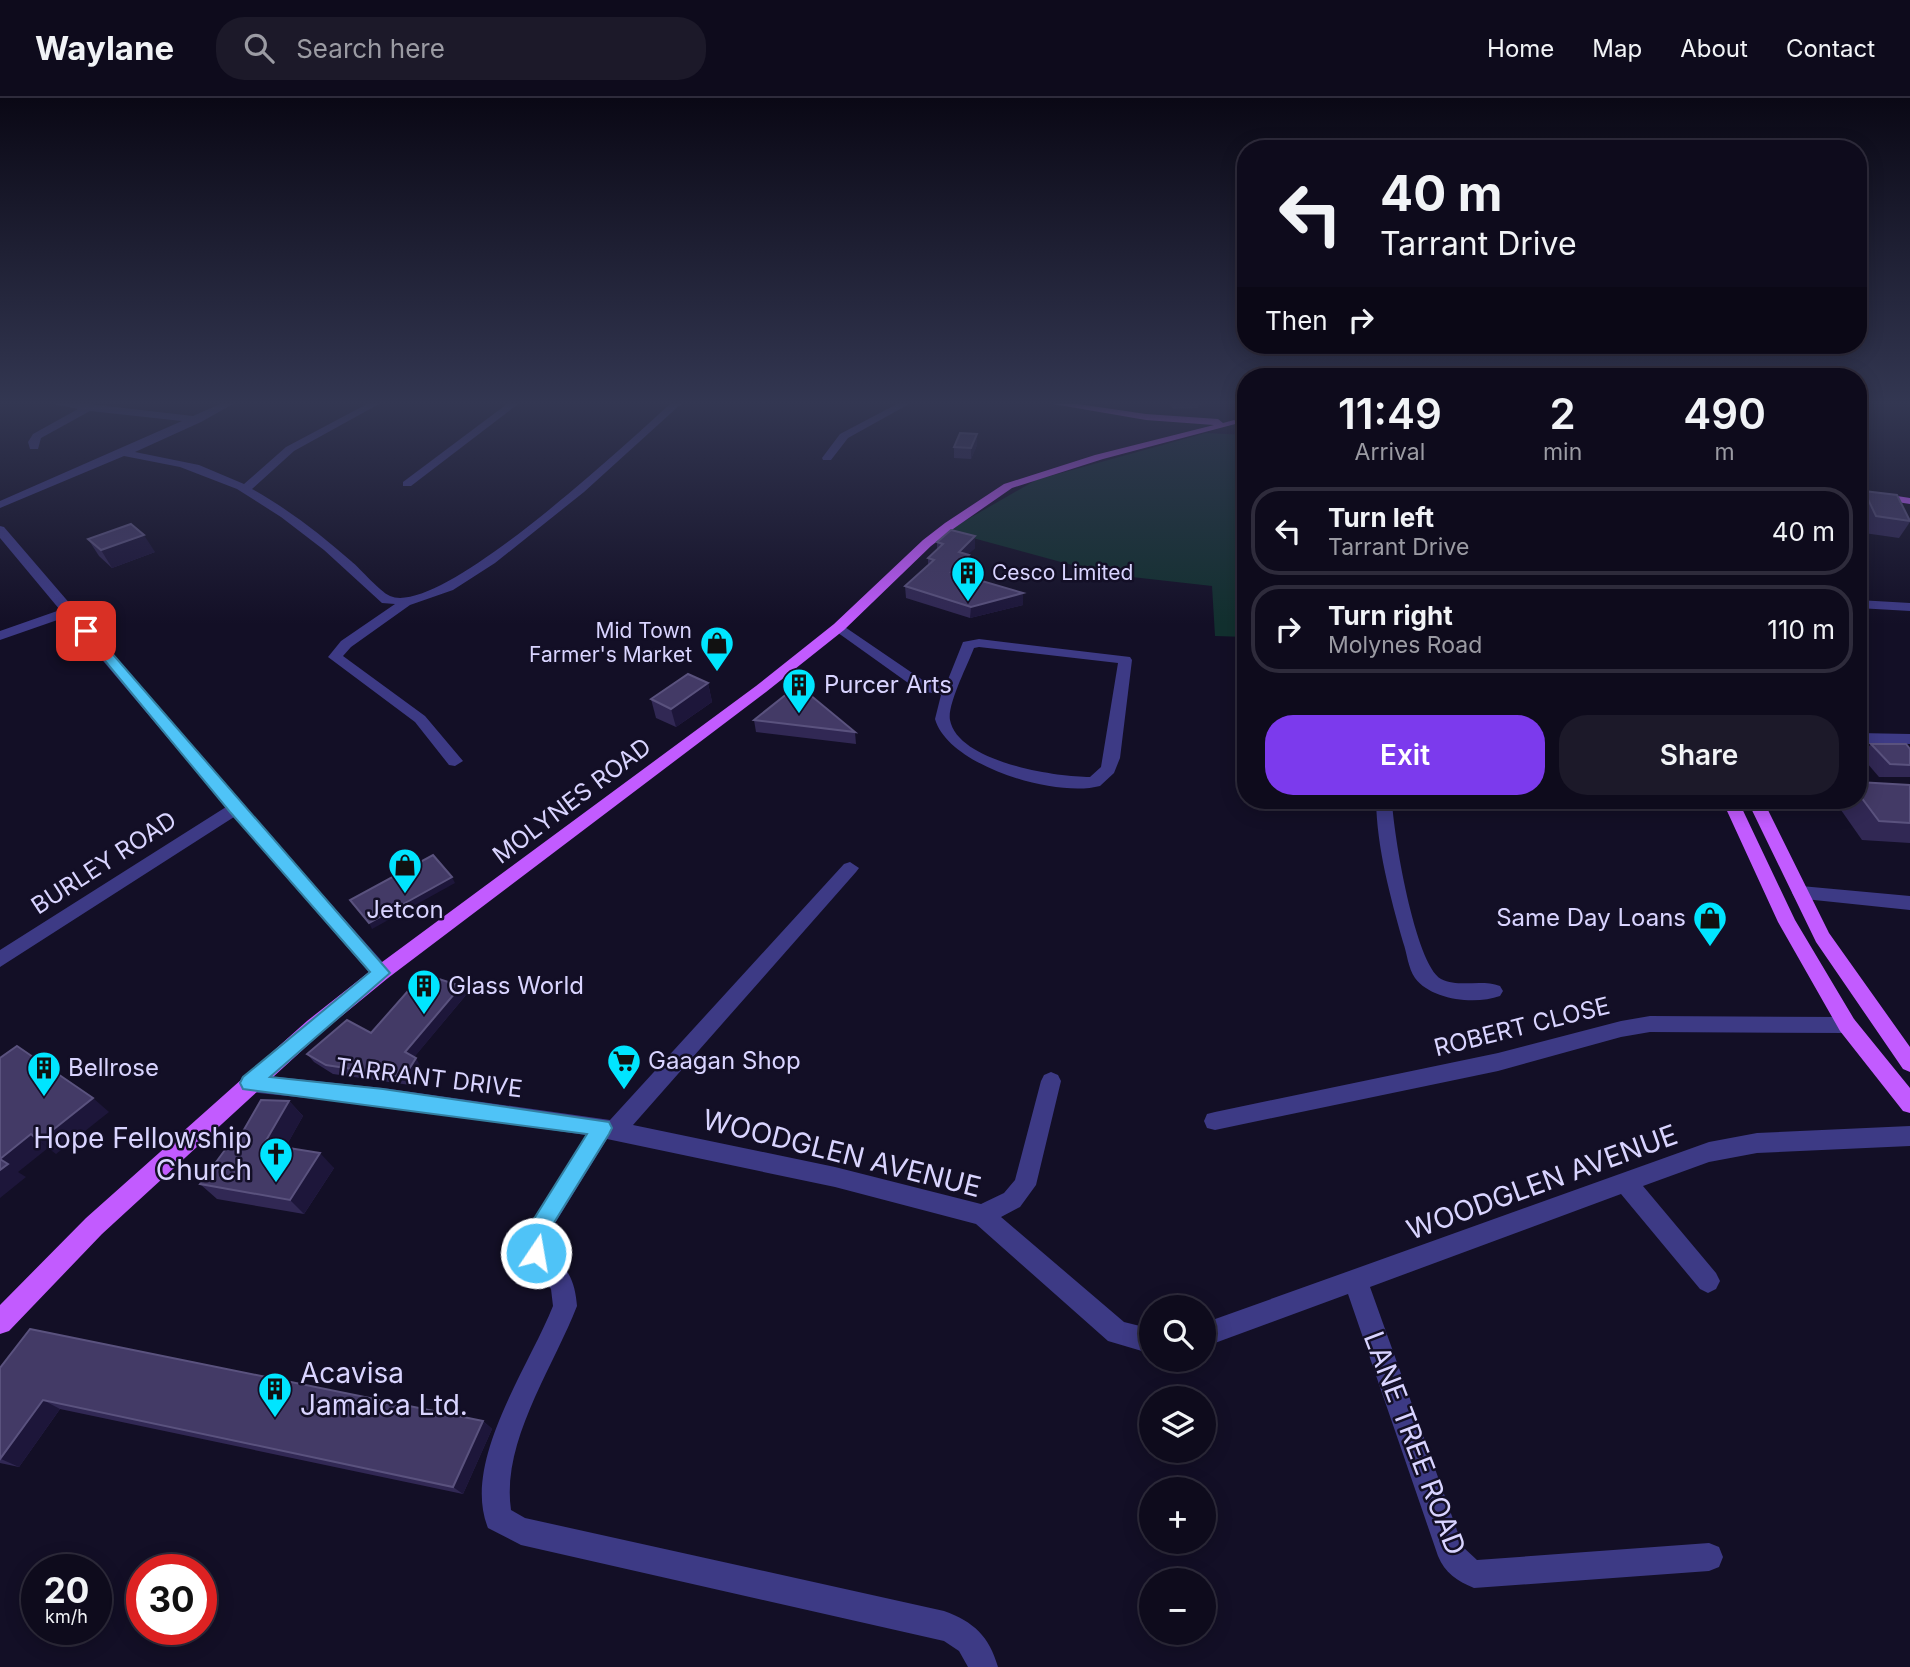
<!DOCTYPE html>
<html lang="en">
<head>
<meta charset="utf-8">
<style>
  :root { --surface:#0e0b1c; --page:#1c1929; --text:#f1f3f6; --muted:#9b9ba3; --line:#2e2b3b; --accent:#7c3aed }
  body { margin:0; font-family:Inter,sans-serif; background:var(--page); color:var(--text); height:100vh; display:flex; flex-direction:column; font-size:26px; white-space:nowrap }
  * { box-sizing:border-box; margin:0 }
  p { font-size:23px; color:var(--muted) }
  .icon { flex:none; width:38px; height:38px; fill:none; stroke:currentColor; stroke-width:2; stroke-linecap:round; stroke-linejoin:round }
  .map { position:relative; flex:1; overflow:hidden }
  .panel { position:absolute; left:1237px; top:270px; width:630px; height:441px; display:flex; flex-direction:column; background:var(--surface); border-radius:28px; box-shadow:0 4px 18px #0003,0 0 0 2px var(--line) }
  .panel>* { flex:none }
  .hud { position:absolute; left:1237px; top:42px; width:630px; height:214px; border-radius:28px; box-shadow:0 4px 18px #0003,0 0 0 2px var(--line); background:#0e0b1c; color:var(--text); overflow:hidden }
  .controls { position:absolute; left:1139px; top:1197px; display:grid; gap:14px }
  .controls a { display:grid; place-items:center; width:77px; height:77px; border-radius:50%; background:var(--surface); box-shadow:0 4px 18px #0003,0 0 0 2px var(--line); font-size:35px }
  .speed { position:absolute; left:21px; top:1456px; display:flex; gap:14px; font-size:35px; font-weight:700; text-align:center }
  .speed>* { display:grid; place-content:center; width:91px; height:91px; border-radius:50%; background:var(--surface); box-shadow:0 4px 18px #0003,0 0 0 2px var(--line); line-height:1 }
  .speed small { font-size:18px; font-weight:400 }
  .speed .limit { border:10px solid #d22; background:#fff; color:#111 }
  .pin { position:absolute; display:grid; place-items:center; width:60px; height:60px; color:#fff; margin:-30px; border-radius:14px; box-shadow:0 4px 10px #0006 }
  .me { position:absolute; width:77px; margin:-38px; rotate:12deg; stroke-linejoin:round; filter:drop-shadow(0 0 5px #0008) }
  .turn { display:flex; align-items:center; gap:24px; height:147px; padding:0 28px; font-size:32px }
  .turn .icon { width:91px; height:91px; stroke-width:2.5 }
  .turn b { display:block; font-size:49px; line-height:60px }
  .then { display:flex; align-items:center; height:66px; padding:0 28px; background:#0003; gap:14px; font-size:26px }
  .eta { display:flex; justify-content:space-evenly; align-items:center; height:119px; text-align:center }
  .eta b { font-size:42px; font-weight:600; line-height:49px }
  .button { display:flex; gap:14px; margin-top:auto; padding:14px 28px }
  .button a { flex:1; height:80px; border-radius:28px; background:var(--accent); color:#fff; font-size:28px; font-weight:600; line-height:80px; text-align:center }
  .button a+a { background:var(--page); color:var(--text) }
  ul { padding:0; list-style:none }
  li { display:flex; align-items:center; gap:21px; height:88px; margin:0 14px 10px; padding:0 14px; border:4px solid var(--line); border-radius:28px }
  li div { flex:1 }
  li b { display:block; font-size:26px }
  li em { font-style:normal }
  header { display:flex; align-items:center; gap:42px; box-sizing:border-box; height:98px; padding:0 35px; background:var(--surface); border-bottom:2px solid var(--line) }
  header strong { font-size:33px }
  nav { display:flex; gap:38px; margin-inline-start:auto; font-size:24px }
  .search { width:490px; height:63px; background:var(--page); display:flex; align-items:center; gap:18px; box-sizing:border-box; padding:0 24px; border-radius:28px; color:var(--muted); font-size:26px }
  .map>svg:first-child { display:block }
</style>
</head>
<body>
<header>
<strong>Waylane</strong>
<div class="search"><svg class="icon" aria-label="search" viewBox="0 0 24 24"><circle cx="10" cy="10" r="6"/><path d="M15 15l6 6"/></svg>Search here</div>
<nav><a>Home</a><a>Map</a><a>About</a><a>Contact</a></nav>
</header>
<div class="map">
<svg width="1910" height="1569" viewBox="0 0 1910 1569">
  <rect width="100%" height="100%" fill="#130f26"/>
  <polygon fill="#12302f" points="1206,335 1246,337 1246,539 1215,538 1212,488 1105,476 947,433 1036,382"/>
  <g fill="none" stroke-linecap="round" stroke-linejoin="round">
    <g fill="#3d3a85" fill-rule="evenodd">
      <path d="M54,306h35l104,12 27,-12h13l-32,18 -66,30 64,13 45,19 42,-37 81,-43h12l-85,47 -42,38c36,20 68,45 99,72 10,8 28,30 39,35 51,22 240,-156 280,-192h11l-97,88 -89,71 -42,27 -43,15 -59,42 -8,9 82,60 38,45 -8,5 -6,-1 -34,-43 -87,-65 13,-16 54,-37 -13,-1 -58,-53 -43,-33 -44,-28 -57,-22 -56,-11 -124,52v-7l182,-80 -92,-10 -49,27 -3,11h-8l-2,-7 5,-8 45,-25z"/>
      <polygon points="507,306 518,306 411,388 403,388 403,384"/>
      <polygon points="897,306 909,306 848,340 831,362 823,362 822,360 840,336"/>
      <polygon points="0,428 4,429 242,706 388,870 390,875 388,880 381,882 374,880 234,719 0,869 0,852 226,709 66,519 0,542 0,533 60,512 0,440"/>
      <polygon points="1858,502 1910,505 1910,513 1858,510"/>
      <path d="M839,525l88,60 18,4 18,-45 16,-3 151,18 2,3 -12,98 -6,15 -14,13c-44,12 -152,-20 -165,-67l6,-24 -23,-5 -84,-60v-6zM979,549l139,16 -17,104 -11,10c-35,0 -132,-15 -140,-57 -3,-15 18,-56 24,-72z"/>
      <polygon points="1858,635 1910,636 1910,646 1858,645"/>
      <path d="M1376,702h16c1,32 23,164 49,179 18,9 40,0 59,7l3,5 -3,5c-25,9 -69,4 -85,-18 -7,-10 -8,-25 -12,-36 -13,-47 -26,-93 -27,-142z"/>
      <path d="M850,764l9,6 -3,4 -223,253 202,42 146,37 23,-11 11,-13 26,-99 3,-6 7,-3 7,3 3,6 -25,104 -16,22 -19,10 123,105 28,7v25l-44,-13 -132,-117 -141,-37 -228,-48 -58,94c-2,20 10,24 19,40 6,10 8,21 9,33 -24,62 -76,136 -66,204l14,8 419,93c30,11 45,25 54,56h-30l-9,-16 -15,-10 -423,-96 -33,-17c-27,-66 41,-161 65,-222l-2,-17 -16,-20 -8,-16v-23l59,-95 -203,-29 -134,-14 -7,-3 -3,-6 3,-6 7,-3 134,14 227,32 234,-256z"/>
      <polygon points="1801,788 1910,798 1910,812 1795,800 1792,795 1795,790"/>
      <polygon points="1650,918 1847,919 1854,921 1857,927 1854,933 1847,935 1650,934 1621,939 1498,973 1215,1032 1207,1030 1204,1023 1207,1016 1215,1014 1498,955 1621,923"/>
      <path d="M1910,1028v20l-153,7 -48,9 -66,24 73,87 4,8 -4,8 -8,4 -8,-4 -79,-95 -251,93 93,260 14,13 232,-17 10,4 4,10 -4,10 -10,4 -235,17c-17,-7 -29,-15 -36,-32l-90,-262 -144,53v-24l505,-181 48,-9z"/>
    </g>
    <g fill="#c25bff" fill-rule="evenodd">
      <polygon points="1053,306 1078,306 1146,316 1218,321 1223,325 1234,322 1239,325 1103,361 1012,390 953,431 931,448 844,532 766,594 388,880 321,935 102,1136 9,1233 0,1236 0,1207 86,1120 307,923 374,870 756,588 834,526 923,442 945,425 1004,386 1095,357 1214,327 1146,322"/>
      <polygon points="1858,392 1910,400 1910,406 1858,398"/>
      <polygon points="1722,702 1738,702 1795,822 1854,921 1910,990 1910,1015 1903,1013 1840,933 1778,824"/>
      <polygon points="1747,702 1763,702 1829,835 1910,949 1910,974 1903,971 1816,844"/>
    </g>
  </g>
  <g fill="#312854">
    <polygon points="1170,306 1209,306 1198,307 1198,310 1173,311"/>
    <polygon points="977,336 977,347 971,361 954,360 954,349"/>
    <polygon points="1864,393 1910,421 1910,424 1899,440 1864,435 1858,422 1858,401"/>
    <polygon points="88,441 155,454 112,470 99,458"/>
    <polygon points="937,444 975,450 968,456 969,468 960,476 1023,495 1023,507 970,520 906,500 905,488 928,468 928,460 937,451"/>
    <polygon points="708,585 712,604 676,629 656,620 651,601"/>
    <polygon points="754,622 855,634 856,646 756,634"/>
    <polygon points="1871,646 1910,651 1910,679 1879,679 1861,658"/>
    <polygon points="1858,684 1910,687 1910,745 1862,742 1834,702 1858,702"/>
    <polygon points="461,888 466,897 414,959 421,969 410,987 333,976 314,964 307,956 371,935"/>
    <polygon points="289,1003 303,1018 285,1050 334,1070 304,1116 217,1101 200,1086 238,1042"/>
    <polygon points="0,1270 483,1323 492,1331 463,1396 60,1311 19,1369 0,1365"/>
  </g>
  <g fill="#1d163a">
    <polygon points="977,336 977,347 971,361 971,350"/>
    <polygon points="144,437 155,454 112,470 101,452"/>
    <polygon points="975,438 975,450 959,465 959,454"/>
    <polygon points="969,457 969,468 951,485 951,474"/>
    <polygon points="1023,495 1023,507 970,520 971,509"/>
    <polygon points="708,585 712,604 676,629 671,611"/>
    <polygon points="452,779 455,785 372,831 369,825"/>
    <polygon points="461,888 466,897 411,963 405,954"/>
    <polygon points="416,960 421,969 410,987 404,979"/>
    <polygon points="93,1000 109,1014 56,1056 39,1043"/>
    <polygon points="289,1003 303,1018 279,1061 264,1046"/>
    <polygon points="31,1036 48,1050 18,1074 26,1079 0,1100 0,1061"/>
    <polygon points="320,1055 334,1070 304,1116 290,1102"/>
    <polygon points="43,1302 60,1311 19,1369 1,1361"/>
    <polygon points="483,1323 492,1331 463,1396 453,1389"/>
  </g>
  <g fill="#433a66" stroke="#5a527e" stroke-width="2">
    <polygon points="960,335 977,336 971,350 954,349"/>
    <polygon points="1864,393 1897,397 1910,423 1876,418"/>
    <polygon points="131,426 144,437 101,452 88,441"/>
    <polygon points="951,432 975,438 959,454 969,457 951,474 1023,495 971,509 905,488 934,462 928,460 943,446 937,444"/>
    <polygon points="688,576 708,585 671,611 651,601"/>
    <polygon points="798,587 855,634 754,622"/>
    <polygon points="1871,646 1906,646 1910,651 1910,667 1890,666"/>
    <polygon points="1858,684 1910,687 1910,725 1879,723 1858,695"/>
    <polygon points="433,757 452,779 369,825 350,802"/>
    <polygon points="423,876 461,888 405,954 416,960 404,979 326,967 307,956 347,922 371,935"/>
    <polygon points="17,948 93,1000 39,1043 31,1036 0,1061 0,960"/>
    <polygon points="261,1002 289,1003 264,1046 320,1055 290,1102 200,1086 233,1041 238,1042"/>
    <polygon points="0,1061 8,1066 0,1072"/>
    <polygon points="30,1231 483,1323 453,1389 43,1302 0,1361 0,1270"/>
  </g>
  <linearGradient id="sky" x2="0" y2="1"><stop stop-color="#0a0815"/><stop offset="0.58" stop-color="#333752"/><stop offset="1" stop-color="#333752" stop-opacity="0"/></linearGradient>
  <rect width="1910" height="526" fill="url(#sky)"/>
  <path fill="#4fc3f7" stroke="#337fa1" stroke-width="2" d="M86,529l4,1 300,345 -120,104 113,12 226,33 3,6 -3,6 -62,100c-2,9 1,17 -3,26l-8,3 -7,-3 -5,-17 3,-13 60,-96 -344,-45 -3,-6 3,-6 127,-105 -140,-160 -148,-179 -2,-2z"/>
  <defs>
    <g id="building-pin" transform="scale(1.75)"><path d="M0 17L-7.5 6A9.5 9.5 0 1 1 7.5 6Z" fill="#00e5ff" stroke="#130f26"/><path d="M-4-6H4V6H1V3H-1V6H-4ZM-2.5-4.3h1.7v1.8h-1.7ZM.8-4.3h1.7v1.8H.8ZM-2.5-1h1.7V.8h-1.7ZM.8-1h1.7V.8H.8Z" fill="#111"/></g>
    <g id="shop-pin" transform="scale(1.75)"><path d="M0 17L-7.5 6A9.5 9.5 0 1 1 7.5 6Z" fill="#00e5ff" stroke="#130f26"/><path d="M-5-2.5h2.3a2.7 3.5 0 0 1 5.4 0H5L5.5 6h-11ZM-1.5-2.5h3a1.5 2.3 0 0 0-3 0Z" fill="#111"/></g>
    <g id="supermarket-pin" transform="scale(1.75)"><path d="M0 17L-7.5 6A9.5 9.5 0 1 1 7.5 6Z" fill="#00e5ff" stroke="#130f26"/><path d="M-6-5.5h2.5l.6 2H6L4.5 2H-2.5L-4.4-4H-6ZM-1.5 3.2a1.3 1.3 0 1 0 .1 0ZM3 3.2a1.3 1.3 0 1 0 .1 0Z" fill="#111"/></g>
    <g id="church-pin" transform="scale(1.75)"><path d="M0 17L-7.5 6A9.5 9.5 0 1 1 7.5 6Z" fill="#00e5ff" stroke="#130f26"/><path d="M-1.2-6h2.4v3.5h3.3v2.4h-3.3V6h-2.4V-.1h-3.3v-2.4h3.3Z" fill="#111"/></g>
  </defs>
  <g fill-rule="evenodd">
    <use href="#building-pin" x="968" y="475"/>
    <use href="#shop-pin" x="717" y="545"/>
    <use href="#building-pin" x="799" y="587"/>
    <use href="#shop-pin" x="405" y="767"/>
    <use href="#shop-pin" x="1710" y="820"/>
    <use href="#building-pin" x="424" y="888"/>
    <use href="#supermarket-pin" x="624" y="963"/>
    <use href="#building-pin" x="44" y="970"/>
    <use href="#church-pin" x="276" y="1056"/>
    <use href="#building-pin" x="275" y="1291"/>
  </g>
  <g text-anchor="middle" stroke-width="5" stroke-linejoin="round" paint-order="stroke">
    <g font-size="21" fill="#d9d4ff" stroke="#130f26" text-anchor="start">
      <text x="992" y="482">Cesco Limited</text>
      <text x="692" y="540" text-anchor="end">Mid Town<tspan x="692" dy="24">Farmer's Market</tspan></text>
    </g>
    <g font-size="24" fill="#d9d4ff" stroke="#130f26" text-anchor="start">
      <text x="824" y="595">Purcer Arts</text>
      <text x="405" y="820" text-anchor="middle">Jetcon</text>
      <text x="1686" y="828" text-anchor="end">Same Day Loans</text>
      <text x="448" y="896">Glass World</text>
      <text x="648" y="971">Gaagan Shop</text>
      <text x="68" y="978">Bellrose</text>
    </g>
    <g font-size="24" fill="#d9d4ff" stroke="#130f26">
      <text transform="translate(572 703) rotate(-37)" y="8">MOLYNES ROAD</text>
      <text transform="translate(104 765) rotate(-33)" y="8">BURLEY ROAD</text>
      <text transform="translate(1522 929) rotate(-14)" y="8">ROBERT CLOSE</text>
      <text transform="translate(429 980) rotate(7)" y="8">TARRANT DRIVE</text>
    </g>
    <g font-size="28" fill="#d9d4ff" stroke="#130f26" text-anchor="end">
      <text x="252" y="1050">Hope Fellowship<tspan x="252" dy="32">Church</tspan></text>
      <text x="300" y="1285" text-anchor="start">Acavisa<tspan x="300" dy="32">Jamaica Ltd.</tspan></text>
    </g>
    <g font-size="28" fill="#d9d4ff" stroke="#130f26">
      <text transform="translate(842 1055) rotate(14)" y="10">WOODGLEN AVENUE</text>
      <text transform="translate(1542 1084) rotate(-20)" y="10">WOODGLEN AVENUE</text>
      <text transform="translate(1415 1345) rotate(69)" y="10">LANE TREE ROAD</text>
    </g>
  </g>
</svg>
<div class="controls">
<a><svg class="icon" aria-label="search" viewBox="0 0 24 24"><circle cx="10" cy="10" r="6"/><path d="M15 15l6 6"/></svg></a>
<a><svg class="icon" aria-label="layers" viewBox="0 0 24 24"><path d="M12 4l9 5-9 5-9-5zM3 14l9 5 9-5"/></svg></a>
<a>+</a>
<a>−</a>
</div>
<div class="speed"><div>20<small>km/h</small></div><div class="limit">30</div></div>
<div class="pin" style="left:86px;top:533px;background:#d93025"><svg class="icon" aria-label="arrive" viewBox="0 0 24 24"><path d="M6 21V4h12l-3 4 3 4H6"/></svg></div>
<svg class="me" style="left:536px;top:1155px" viewBox="-20 -20 40 40"><circle r="17" fill="#4fc3f7" stroke="#fff" stroke-width="3"/><path d="M0-11L8 9 0 5-8 9z" fill="#fff"/></svg>
<div class="hud">
<div class="turn"><svg class="icon" aria-label="left" viewBox="0 0 24 24"><path d="M17 20v-9H6M10 6l-5 5 5 5"/></svg><div><b>40 m</b>Tarrant Drive</div></div>
<div class="then">Then<svg class="icon" aria-label="right" viewBox="0 0 24 24"><path d="M7 20v-9h11M14 6l5 5-5 5"/></svg></div>
</div>
<section class="panel">
<div class="eta">
<div><b>11:49</b><p>Arrival</p></div>
<div><b>2</b><p>min</p></div>
<div><b>490</b><p>m</p></div>
</div>
<ul>
<li><svg class="icon" aria-label="left" viewBox="0 0 24 24"><path d="M17 20v-9H6M10 6l-5 5 5 5"/></svg><div><b>Turn left</b><p>Tarrant Drive</p></div><em>40 m</em></li>
<li><svg class="icon" aria-label="right" viewBox="0 0 24 24"><path d="M7 20v-9h11M14 6l5 5-5 5"/></svg><div><b>Turn right</b><p>Molynes Road</p></div><em>110 m</em></li>
</ul>
<div class="button"><a>Exit</a><a>Share</a></div>
</section>
</div>
</body>
</html>
